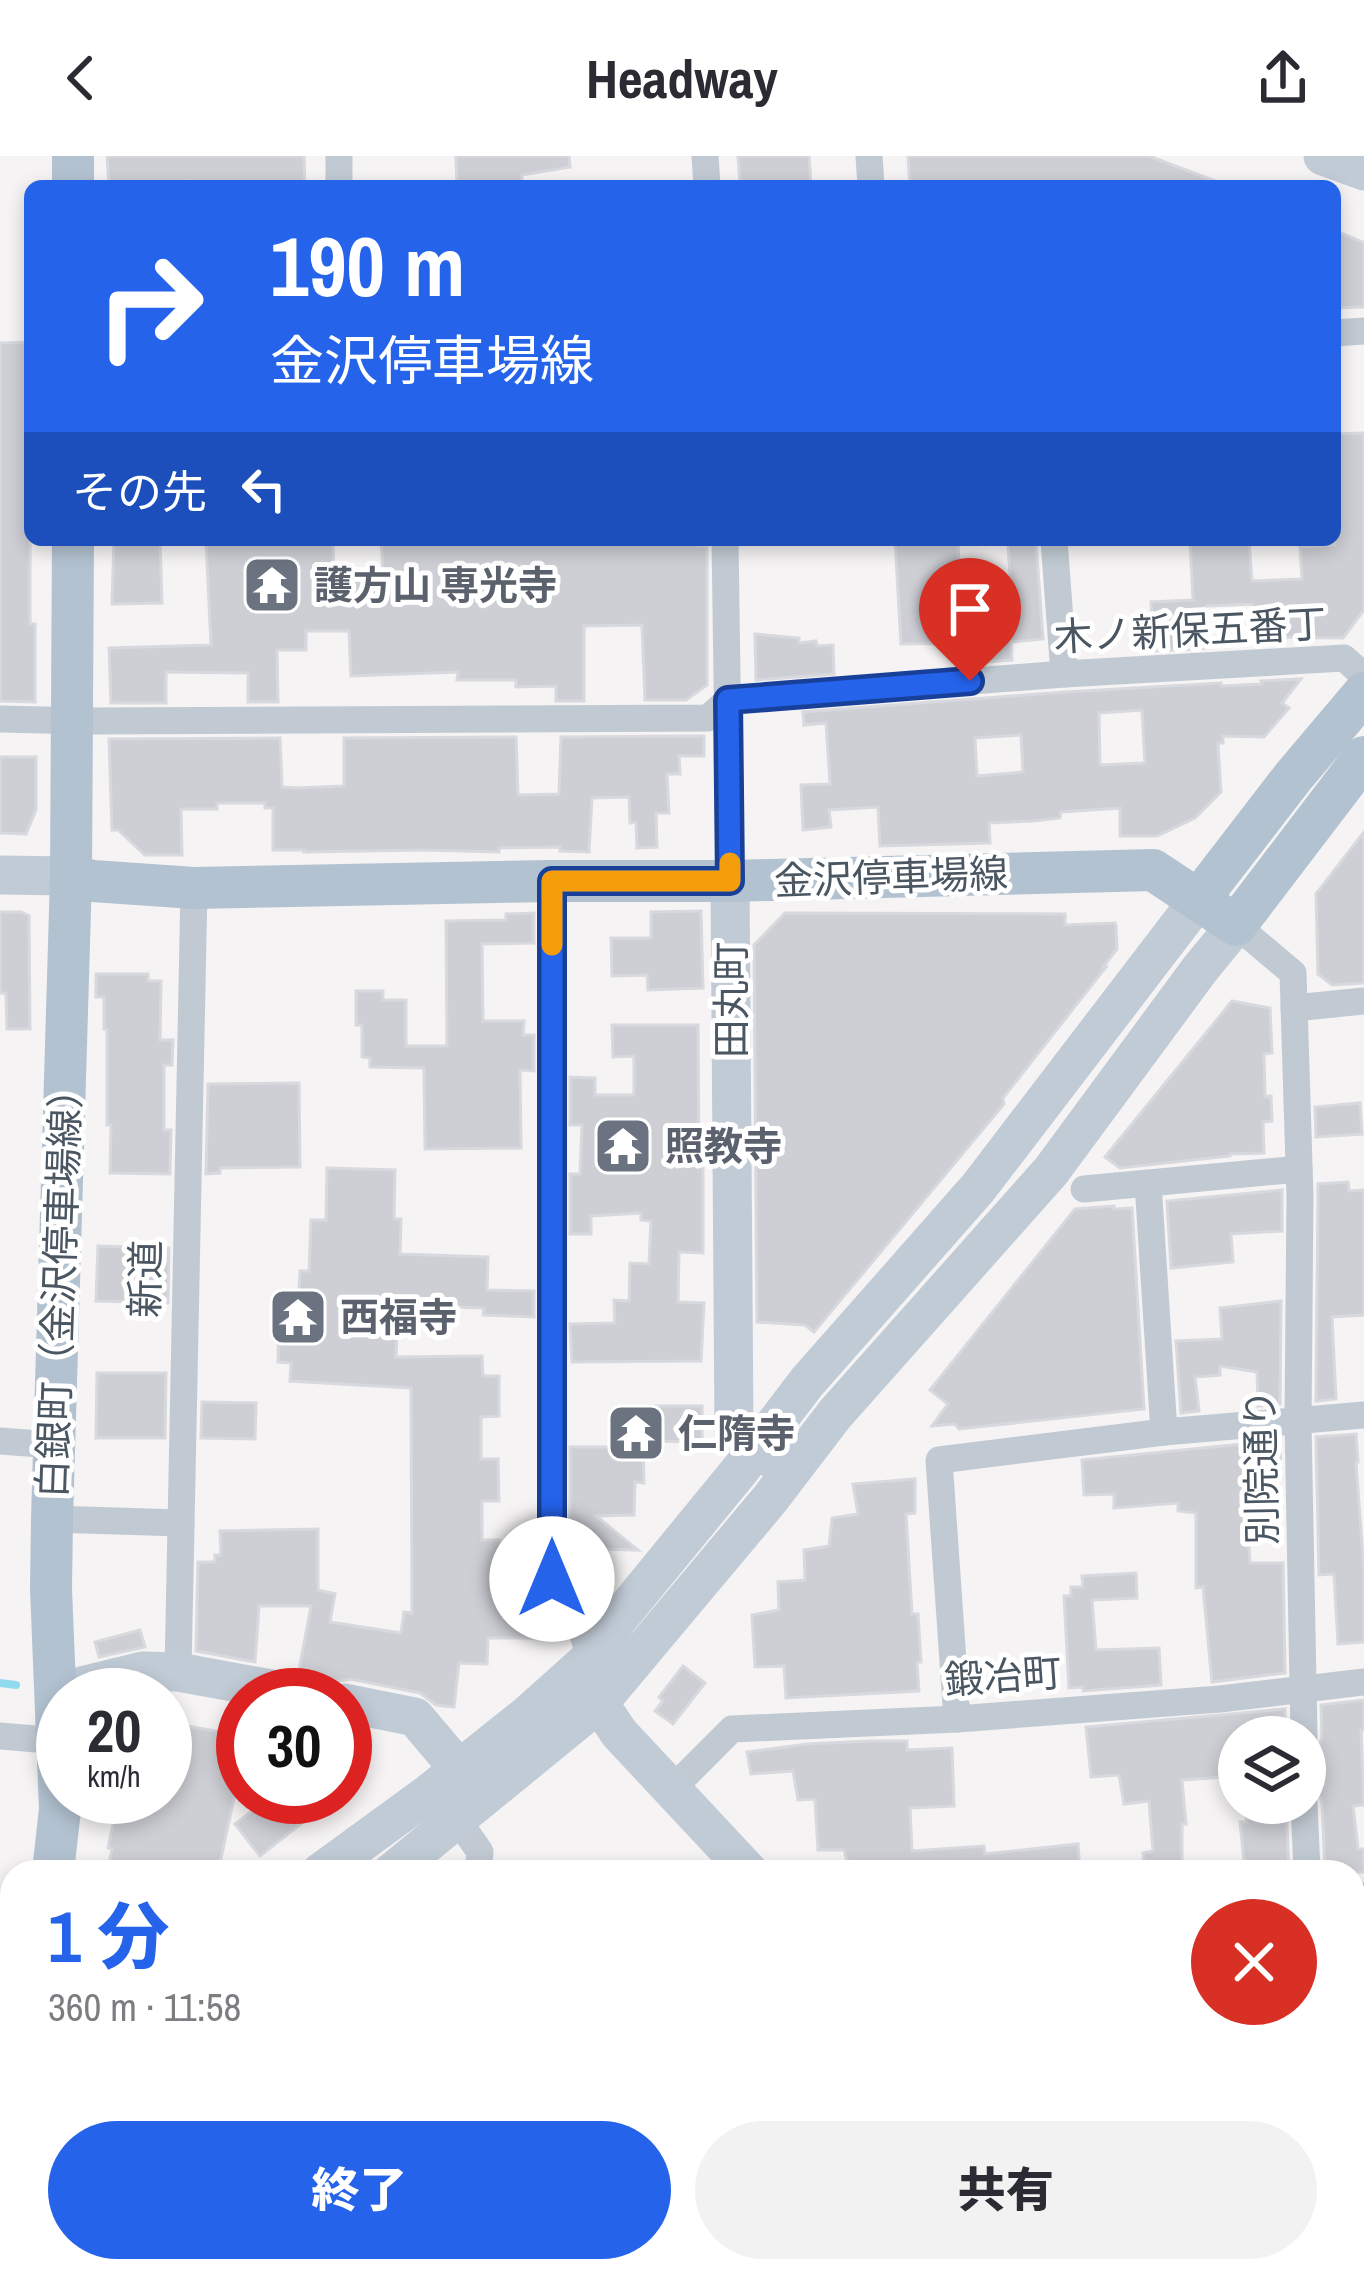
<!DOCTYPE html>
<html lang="ja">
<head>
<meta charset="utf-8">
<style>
  :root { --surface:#fff; --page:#f2f2f3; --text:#2b2b33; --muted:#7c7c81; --accent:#2563eb }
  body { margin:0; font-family:"Archivo Narrow","Noto Sans JP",sans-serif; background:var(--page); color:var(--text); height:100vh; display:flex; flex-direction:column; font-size:45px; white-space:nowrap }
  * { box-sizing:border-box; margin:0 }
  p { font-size:39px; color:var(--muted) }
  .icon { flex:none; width:66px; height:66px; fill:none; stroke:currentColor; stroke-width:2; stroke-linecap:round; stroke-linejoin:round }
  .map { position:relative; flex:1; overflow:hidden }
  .panel { position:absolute; left:0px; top:1704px; width:1365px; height:423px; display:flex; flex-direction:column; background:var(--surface); border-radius:36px 36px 0 0; box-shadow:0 6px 18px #0003 }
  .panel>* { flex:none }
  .banner { position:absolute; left:24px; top:24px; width:1317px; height:366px; border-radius:18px; box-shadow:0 6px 18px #0003; background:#2563eb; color:#fff; overflow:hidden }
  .fabs { position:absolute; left:1218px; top:1560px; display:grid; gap:24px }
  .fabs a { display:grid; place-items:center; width:108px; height:108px; border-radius:50%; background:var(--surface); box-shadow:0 6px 18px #0003; font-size:60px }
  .speed { position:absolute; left:36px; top:1512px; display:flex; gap:24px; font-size:60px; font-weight:700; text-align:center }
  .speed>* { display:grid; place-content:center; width:156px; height:156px; border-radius:50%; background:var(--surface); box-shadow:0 6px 18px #0003; line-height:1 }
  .speed small { font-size:30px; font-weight:400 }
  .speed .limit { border:18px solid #d22; background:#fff; color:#111 }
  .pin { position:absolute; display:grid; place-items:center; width:102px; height:102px; color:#fff; margin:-123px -51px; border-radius:50% 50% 50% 0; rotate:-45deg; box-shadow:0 0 12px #0007 }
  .pin .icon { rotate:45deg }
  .me { position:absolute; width:132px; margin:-66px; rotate:0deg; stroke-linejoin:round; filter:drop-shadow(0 0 9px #0008) }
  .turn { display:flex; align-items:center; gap:42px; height:252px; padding:0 48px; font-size:54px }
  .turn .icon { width:156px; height:156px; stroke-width:2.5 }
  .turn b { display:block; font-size:84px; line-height:102px }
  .then { display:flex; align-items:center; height:114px; padding:0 48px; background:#0003; gap:24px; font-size:45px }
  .round { display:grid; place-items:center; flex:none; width:126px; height:126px; border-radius:63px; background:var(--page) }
  .headline { display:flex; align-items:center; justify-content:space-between; height:204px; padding:0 48px }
  h1 { font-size:72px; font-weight:800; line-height:90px; color:var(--accent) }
  .button { display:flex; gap:24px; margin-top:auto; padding:24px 48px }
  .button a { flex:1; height:138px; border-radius:72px; background:var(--accent); color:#fff; font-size:48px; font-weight:800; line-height:138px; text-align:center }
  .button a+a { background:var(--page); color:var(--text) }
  header { display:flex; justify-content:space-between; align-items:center; height:156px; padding:0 48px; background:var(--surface); font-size:54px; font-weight:800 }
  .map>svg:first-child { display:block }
</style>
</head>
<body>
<header><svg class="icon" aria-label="back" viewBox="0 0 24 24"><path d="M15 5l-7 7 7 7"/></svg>Headway<svg class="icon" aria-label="share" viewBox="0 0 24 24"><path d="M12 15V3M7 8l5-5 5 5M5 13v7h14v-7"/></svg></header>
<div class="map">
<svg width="1364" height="2125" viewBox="0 0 1364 2125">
  <rect width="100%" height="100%" fill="#f5f3f3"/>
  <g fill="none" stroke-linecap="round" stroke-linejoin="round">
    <polyline stroke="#90daee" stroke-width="8" points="0,1527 16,1529"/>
  </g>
  <g fill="#cdcfd5" stroke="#d7d9de" stroke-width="3" fill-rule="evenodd">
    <polygon points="107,0 304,0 305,30 190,30 190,25 109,30"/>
    <polygon points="456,0 569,0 570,11 522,19 522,30 457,30"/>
    <polygon points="738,0 809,0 811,30 740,30"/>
    <polygon points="908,0 1149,0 1223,28 910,30"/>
    <polygon points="1335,74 1364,87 1364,151 1335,152"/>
    <polygon points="30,186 30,468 35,468 35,546 0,545 0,187"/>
    <polygon points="1364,277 1364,454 1343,482 1253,481 1252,448 1206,450 1209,492 1154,495 1151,446 1193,444 1190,384 1249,384 1252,425 1302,423 1300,391 1335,389 1335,278"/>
    <polygon points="114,384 160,384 162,447 112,448"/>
    <polygon points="206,384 333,384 334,415 383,413 381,384 698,384 698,390 707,390 707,529 686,544 645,544 642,469 584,470 584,545 556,545 556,530 516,531 516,524 457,524 458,516 351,520 349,475 306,475 306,494 277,494 278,546 248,546 248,517 166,516 166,547 111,547 109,492 211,489"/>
    <polygon points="895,384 958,384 960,435 1011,433 1008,389 1036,387 1043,483 1011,486 1012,504 973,507 972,487 901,488"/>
    <polygon points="755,478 799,482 799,487 816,485 817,490 833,489 834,518 756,524"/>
    <path d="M1301,523l-19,24 7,5 -25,29 -41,-1v7h-5l3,49 -26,26 -38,18h-37v-28l-59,4 -1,6 -27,3 -44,2 1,20 -110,3 -2,-39 -49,3 2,17 -28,3 -2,-45 29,-1 -4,-61 -22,2 -1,-13 262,-20 156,-9v3l41,-2 -1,-3zM1142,554l3,53 -45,2 -1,-52zM1021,579l2,37 -46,4 -2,-38z"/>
    <polygon points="704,580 704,600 679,600 680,618 667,618 669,657 656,657 657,691 637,692 636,666 630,667 629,641 592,642 589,696 560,695 560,691 499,692 499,696 423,694 304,696 304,694 273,694 273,652 265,652 265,647 217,647 217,653 181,653 182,699 145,699 118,674 112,674 109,583 280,582 282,631 298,632 344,630 344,582 516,581 518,639 559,638 561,581"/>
    <polygon points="0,601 36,601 36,654 26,678 0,677"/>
    <polygon points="1364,676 1364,827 1332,829 1318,818 1316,738"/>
    <polygon points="701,755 703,832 648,834 647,819 612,820 611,782 651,782 651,756"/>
    <polygon points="0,756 21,756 29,760 30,873 7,873 6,837 0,837"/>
    <polygon points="534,757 534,787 482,788 483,865 524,865 523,879 534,879 534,915 520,914 521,992 425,993 424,912 370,911 370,902 362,901 362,869 356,869 356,835 383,835 383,844 406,844 406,890 447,890 446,765 506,764 506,758"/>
    <polygon points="785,757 1065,758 1065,769 1115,767 1116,770 1117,793 1103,811 1106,811 1003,942 1004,948 814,1176 805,1169 757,1166 754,789"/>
    <polygon points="96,818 148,818 148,825 161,825 160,884 173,884 172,909 164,909 164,974 171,974 170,1018 110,1017 111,969 107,969 107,873 104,873 104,841 96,841"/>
    <polygon points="1232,845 1270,852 1272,897 1264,898 1265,941 1271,940 1272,965 1263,966 1264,997 1230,998 1230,1000 1120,1012 1105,1001"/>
    <polygon points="612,869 698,869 699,1003 703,1003 703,1097 679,1096 678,1146 704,1147 701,1205 572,1206 570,1168 615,1167 614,1144 629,1145 630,1107 649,1108 651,1065 641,1064 641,1057 591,1060 591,1078 570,1078 570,1018 580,1018 582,969 570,969 570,921 595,922 595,939 634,939 634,900 613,901"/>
    <polygon points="299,927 300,1011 220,1012 220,1017 206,1018 208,928"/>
    <polygon points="1360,947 1362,978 1316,981 1315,951"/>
    <polygon points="327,1012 395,1014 394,1063 401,1063 400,1098 488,1101 487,1134 534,1135 534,1161 483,1159 484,1152 426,1150 426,1160 398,1159 396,1201 482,1200 483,1220 499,1220 499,1260 481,1261 481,1303 498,1303 499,1345 482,1345 482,1384 499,1384 498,1441 539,1440 540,1460 533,1460 534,1482 488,1482 487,1508 459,1507 454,1551 436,1549 420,1537 350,1523 334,1526 322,1525 309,1516 299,1514 311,1450 259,1450 255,1506 196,1495 198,1406 215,1406 215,1399 221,1399 220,1375 318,1373 318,1434 335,1438 330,1466 401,1477 404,1456 412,1457 411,1232 290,1225 291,1207 278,1206 279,1166 293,1167 294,1154 298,1154 300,1115 309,1115 311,1064 326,1064"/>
    <polygon points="1348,1026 1349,1035 1364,1034 1364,1159 1332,1161 1336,1243 1316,1245 1318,1028"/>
    <polygon points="1282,1034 1282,1075 1231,1078 1233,1106 1171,1112 1167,1045"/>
    <polygon points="1114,1050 1114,1053 1132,1052 1144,1253 959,1273 955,1268 932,1270 948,1248 930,1234 1075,1053"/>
    <polygon points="98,1090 169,1092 168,1147 96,1145"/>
    <polygon points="1281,1145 1280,1248 1258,1250 1257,1216 1220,1210 1220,1219 1195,1221 1199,1255 1181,1257 1176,1185 1222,1183 1220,1152"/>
    <polygon points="97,1217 166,1217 165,1282 96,1282"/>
    <polygon points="202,1246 256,1247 255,1283 201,1282"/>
    <polygon points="650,1250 702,1250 702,1286 651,1285"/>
    <polygon points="1356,1278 1358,1306 1356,1306 1364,1416 1364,1486 1338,1488 1334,1418 1319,1419 1316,1281"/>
    <polygon points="1253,1287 1248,1292 1280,1290 1281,1322 1250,1322 1250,1329 1245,1330 1250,1407 1283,1407 1285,1517 1212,1526 1203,1431 1196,1432 1196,1357 1178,1355 1178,1347 1114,1352 1114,1338 1084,1339 1082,1304"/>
    <polygon points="570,1291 643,1291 644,1327 635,1326 634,1359 596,1360 638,1394 570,1392"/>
    <polygon points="915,1323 915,1357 906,1358 912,1458 918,1458 921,1506 917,1506 919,1535 786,1542 784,1510 755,1511 752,1459 779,1454 778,1426 805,1424 804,1394 829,1390 832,1362 858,1358 853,1328"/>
    <polygon points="1136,1417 1137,1442 1092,1444 1096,1494 1159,1492 1161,1529 1083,1535 1083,1531 1069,1532 1064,1440 1071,1440 1071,1431 1083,1431 1082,1420"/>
    <polygon points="140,1474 145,1491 99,1501 95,1486"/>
    <polygon points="683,1510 705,1527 673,1568 655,1555 663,1545 659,1541"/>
    <polygon points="1364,1544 1364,1574 1361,1574 1364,1649 1353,1650 1358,1693 1364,1693 1364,1716 1325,1716 1322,1646 1317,1635 1317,1630 1324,1629 1319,1590 1322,1581 1321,1549"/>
    <polygon points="1285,1553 1286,1581 1239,1581 1239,1620 1182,1624 1186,1668 1182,1668 1182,1716 1144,1716 1143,1697 1153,1695 1149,1645 1124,1648 1119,1619 1091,1621 1086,1571"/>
    <polygon points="180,1569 239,1579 239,1582 243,1583 243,1601 218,1716 188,1712 188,1716 107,1716 112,1693 108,1692 119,1641 165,1641 165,1595 172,1594 176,1610"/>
    <polygon points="869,1585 907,1585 907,1594 952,1592 954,1650 910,1652 912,1695 984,1690 985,1698 1078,1688 1080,1716 850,1716 844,1694 818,1694 815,1643 798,1644 793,1615 751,1618 747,1596 807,1588"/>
    <polygon points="270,1641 335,1641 260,1700 235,1668"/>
    <polygon points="1245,1647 1286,1647 1289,1716 1245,1716 1240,1666 1247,1666"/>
  </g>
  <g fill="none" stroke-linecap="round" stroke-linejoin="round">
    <g stroke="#c1cad2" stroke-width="27">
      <polyline points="339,0 339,30"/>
      <polyline points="705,0 707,30"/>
      <polyline points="869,0 871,30"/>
      <polyline points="1335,177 1364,175"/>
      <polyline points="725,384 730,725"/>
      <polyline points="1054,384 1064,518"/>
      <polyline points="0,563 89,565 708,562 728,544 1064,518 1344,502 1364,520"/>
      <polyline points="552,725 552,1423 576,1457 594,1514"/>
      <polyline points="1236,769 1293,817 1300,1041 1298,1266 1304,1581"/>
      <polyline points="1294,852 1364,845"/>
      <polyline points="1148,1027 1164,1276"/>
      <polyline points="1084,1033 1299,1013"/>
      <polyline points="0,1285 53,1289"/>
      <polyline points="52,1363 181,1367"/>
      <polyline points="178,1516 194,732"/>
      <polyline points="957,1563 939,1304 1164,1276 1364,1259"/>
      <polyline points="0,1580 59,1585"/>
      <polyline points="671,1634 732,1573 957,1563 1220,1543 1364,1526"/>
      <polyline points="1304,1647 1307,1716"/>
      <polyline points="458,1664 480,1696 478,1716"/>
      <polyline points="1353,1741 1364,1740"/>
      <polyline points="1353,1958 1364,1955"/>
      <polyline points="133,2125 135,2115"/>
      <polyline points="308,2125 310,2115"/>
      <polyline points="434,2125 435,2115"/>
      <polyline points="1186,2125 1197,2115"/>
    </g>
    <g stroke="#c1cbd6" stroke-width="39">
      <polyline points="1323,0 1364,15"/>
      <polyline points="0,719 71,720"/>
      <polyline points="730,725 734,1275 775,1305"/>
      <polyline points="57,1536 143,1515 178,1516 304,1539"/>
      <polyline points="345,1547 415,1561 459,1613"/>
      <polyline points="599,1547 619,1577 749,1716"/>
      <polyline points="321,1716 428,1638 526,1560 592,1501 618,1463 740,1314 807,1226 978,1032 1199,743"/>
      <polyline points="392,1716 599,1547 770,1343 835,1258 1051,1015 1200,813 1236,769"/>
      <polyline points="1136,2115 1146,2125"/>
    </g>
    <g stroke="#b3c2d1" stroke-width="42">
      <polyline points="73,0 73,30"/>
      <polyline points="71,720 93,725 194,732 552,725 730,725 1153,714 1236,769 1364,601"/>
      <polyline points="1199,743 1293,621 1364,537"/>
      <polyline points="53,1716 60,1653 51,1433 52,1363 71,720 73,384"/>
      <polyline points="0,1961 12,1952"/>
      <polyline points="0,2028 12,2015"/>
    </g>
  </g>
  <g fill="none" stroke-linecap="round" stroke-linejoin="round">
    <g stroke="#184099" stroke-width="30">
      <polyline id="route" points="552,1423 552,725 730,725 728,544 970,525"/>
    </g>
    <use href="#route" stroke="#2563eb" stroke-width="21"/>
    <polyline stroke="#f59e0b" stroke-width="21" points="552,789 552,725 730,725 730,707"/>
  </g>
  <defs>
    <g id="temple-square" transform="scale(3)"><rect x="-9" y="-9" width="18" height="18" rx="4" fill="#6b7280" stroke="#fff"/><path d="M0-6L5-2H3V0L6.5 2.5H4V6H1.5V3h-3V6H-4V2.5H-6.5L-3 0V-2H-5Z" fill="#fff"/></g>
  </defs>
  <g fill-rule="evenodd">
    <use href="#temple-square" x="272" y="429"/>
    <use href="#temple-square" x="623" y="990"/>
    <use href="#temple-square" x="298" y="1161"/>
    <use href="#temple-square" x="636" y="1277"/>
  </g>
  <g text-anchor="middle" stroke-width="10" stroke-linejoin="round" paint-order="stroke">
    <g font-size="39" font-weight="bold" fill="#5b616d" stroke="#fff" text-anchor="start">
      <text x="314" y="443">護方山 専光寺</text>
      <text x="665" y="1004">照教寺</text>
      <text x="340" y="1175">西福寺</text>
      <text x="678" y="1291">仁隋寺</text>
    </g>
    <g font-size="39" fill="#4a5661" stroke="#fff">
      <text transform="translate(1190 474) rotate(-3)" y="14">木ノ新保五番丁</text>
      <text transform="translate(891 721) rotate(-2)" y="14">金沢停車場線</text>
      <text transform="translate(731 844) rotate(-90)" y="14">田丸町</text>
      <text transform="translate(145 1123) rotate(-89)" y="14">新道</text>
      <text transform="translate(59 1128) rotate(-88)" y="14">白銀町（金沢停車場線）</text>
      <text transform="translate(1261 1311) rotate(-91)" y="14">別院通り</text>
      <text transform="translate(1003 1520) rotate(-4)" y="14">鍛冶町</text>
    </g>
  </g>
</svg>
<div class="fabs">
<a><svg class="icon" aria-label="layers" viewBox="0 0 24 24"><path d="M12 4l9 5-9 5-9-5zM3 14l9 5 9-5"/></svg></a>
</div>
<div class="speed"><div>20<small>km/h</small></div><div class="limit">30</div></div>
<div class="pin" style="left:970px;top:525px;background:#d93025"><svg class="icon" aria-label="arrive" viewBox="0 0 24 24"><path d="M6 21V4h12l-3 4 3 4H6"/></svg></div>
<svg class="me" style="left:552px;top:1423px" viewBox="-20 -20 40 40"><circle r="19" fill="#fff"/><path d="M0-13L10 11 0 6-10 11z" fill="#2563eb"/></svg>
<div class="banner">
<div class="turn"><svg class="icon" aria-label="right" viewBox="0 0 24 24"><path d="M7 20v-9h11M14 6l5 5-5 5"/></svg><div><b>190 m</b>金沢停車場線</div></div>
<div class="then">その先<svg class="icon" aria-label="left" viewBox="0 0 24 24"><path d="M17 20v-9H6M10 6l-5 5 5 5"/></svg></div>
</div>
<section class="panel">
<div class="headline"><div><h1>1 分</h1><p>360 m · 11:58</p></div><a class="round" style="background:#d93025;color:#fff"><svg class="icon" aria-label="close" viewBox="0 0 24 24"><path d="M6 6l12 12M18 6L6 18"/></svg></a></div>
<div class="button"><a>終了</a><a>共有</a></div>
</section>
</div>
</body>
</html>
